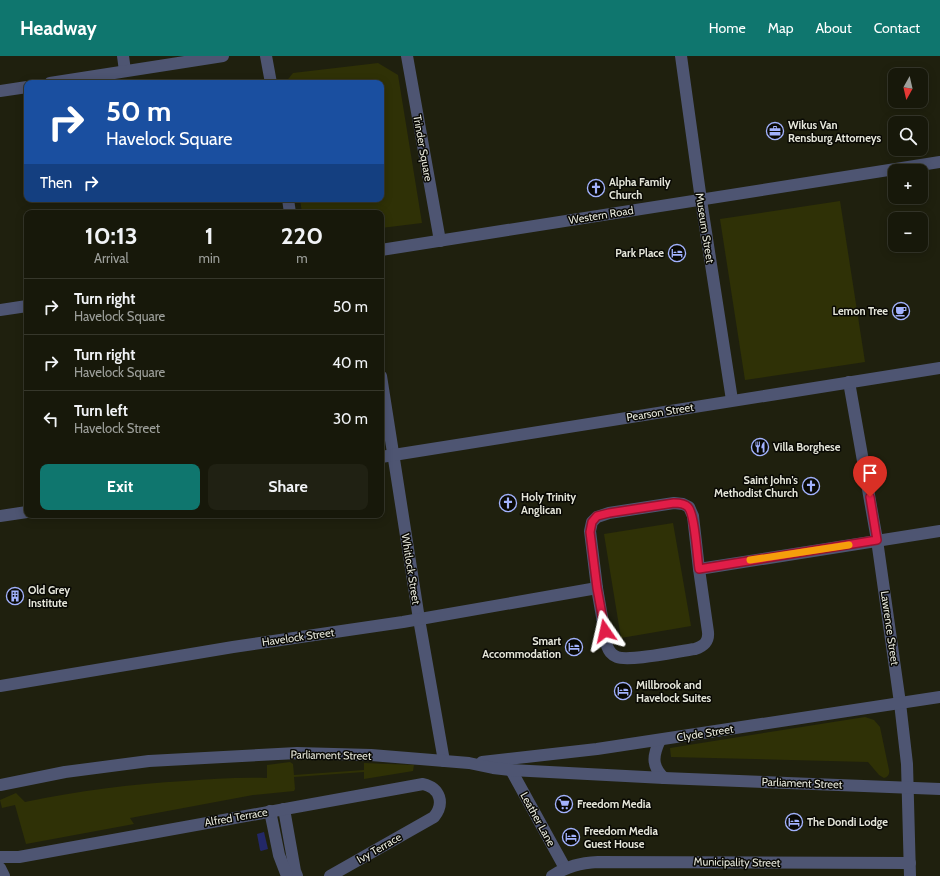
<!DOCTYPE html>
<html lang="en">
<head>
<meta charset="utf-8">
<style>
  :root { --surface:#17180a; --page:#202113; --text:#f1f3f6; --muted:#9ea09c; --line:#36372b; --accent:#0f766e }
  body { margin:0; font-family:Cabin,sans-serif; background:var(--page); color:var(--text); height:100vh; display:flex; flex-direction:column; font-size:15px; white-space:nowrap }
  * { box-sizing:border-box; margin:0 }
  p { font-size:13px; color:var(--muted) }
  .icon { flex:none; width:22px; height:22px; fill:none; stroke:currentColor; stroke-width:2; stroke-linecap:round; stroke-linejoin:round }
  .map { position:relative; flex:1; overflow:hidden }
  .details { position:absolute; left:24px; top:154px; width:360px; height:308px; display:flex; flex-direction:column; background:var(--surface); border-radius:8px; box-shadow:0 2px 10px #0003,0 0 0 1px var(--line) }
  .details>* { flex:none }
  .top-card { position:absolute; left:24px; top:24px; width:360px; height:122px; border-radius:8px; box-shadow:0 2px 10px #0003,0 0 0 1px var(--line); background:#1a4fa0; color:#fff; overflow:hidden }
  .needle { width:26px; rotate:188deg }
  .fabs { position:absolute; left:888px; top:12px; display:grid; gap:8px }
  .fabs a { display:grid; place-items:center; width:40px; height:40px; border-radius:8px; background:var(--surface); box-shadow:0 2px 10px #0003,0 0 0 1px var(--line); font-size:20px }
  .pin { position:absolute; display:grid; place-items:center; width:34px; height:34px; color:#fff; margin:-41px -17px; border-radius:50% 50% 50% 0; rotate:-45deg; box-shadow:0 0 4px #0007 }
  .pin .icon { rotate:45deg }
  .me { position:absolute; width:44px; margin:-22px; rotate:349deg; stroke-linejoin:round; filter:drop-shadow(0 0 3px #0008) }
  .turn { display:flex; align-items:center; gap:14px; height:84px; padding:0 16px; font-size:18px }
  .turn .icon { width:52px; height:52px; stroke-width:2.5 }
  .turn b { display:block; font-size:28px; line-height:34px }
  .then { display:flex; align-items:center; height:38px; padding:0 16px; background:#0003; gap:8px; font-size:15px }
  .eta { display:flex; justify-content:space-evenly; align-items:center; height:68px; text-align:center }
  .eta b { font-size:24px; font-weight:800; line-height:28px }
  .action { display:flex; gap:8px; margin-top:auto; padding:8px 16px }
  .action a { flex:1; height:46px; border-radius:8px; background:var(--accent); color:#fff; font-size:16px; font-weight:800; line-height:46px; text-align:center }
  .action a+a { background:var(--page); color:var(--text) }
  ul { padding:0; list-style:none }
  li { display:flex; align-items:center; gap:12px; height:56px; padding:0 16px; border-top:1px solid var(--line) }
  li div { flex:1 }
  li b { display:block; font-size:15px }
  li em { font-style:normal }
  header { display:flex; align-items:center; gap:24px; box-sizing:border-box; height:56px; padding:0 20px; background:var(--accent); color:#fff }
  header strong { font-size:19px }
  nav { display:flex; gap:22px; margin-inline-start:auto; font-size:14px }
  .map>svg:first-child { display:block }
</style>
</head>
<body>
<header>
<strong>Headway</strong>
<nav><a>Home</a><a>Map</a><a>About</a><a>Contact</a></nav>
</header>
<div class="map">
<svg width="940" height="820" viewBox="0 0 940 820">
  <rect width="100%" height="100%" fill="#1f200e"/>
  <g fill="#2f3106">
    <polygon points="378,7 398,19 422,167 381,172 381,157 302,157 300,143 381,143 381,27 285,27 293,17"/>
    <polygon points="840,145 865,306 745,324 720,163"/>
    <polygon points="673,467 691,570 621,582 604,478"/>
    <path d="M865,661l9,3 6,7 9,43c1,4 -1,7 -5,8l-5,-3 -11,-13 -197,-5 -1,-9z"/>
    <path d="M290,706l3,2 1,11 70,-5v-7l50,2 -1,6 -49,8v-7l-70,5 1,12 -1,2 -41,4 -123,23 4,6 -108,20 -11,-39 -13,3 -2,-8 16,-7 9,9c53,-11 106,-18 160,-21 27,-2 54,-4 82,-3v-13z"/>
  </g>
  <polygon fill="#232868" points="264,776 268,793 261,795 260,794 257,778"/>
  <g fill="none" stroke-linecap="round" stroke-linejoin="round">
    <g stroke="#4e5572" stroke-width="12">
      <polyline points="123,0 125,15"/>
      <polyline points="266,0 271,27"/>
      <polyline points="407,0 440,185"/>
      <polyline points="681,0 701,144 732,344"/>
      <polyline points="50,27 223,0"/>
      <polyline points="0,35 27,31"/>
      <polyline points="288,143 290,157"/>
      <polyline points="381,194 940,106"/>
      <polyline points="0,254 27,250"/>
      <polyline points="381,320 419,563 444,705"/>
      <polyline points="849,326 877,484 900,647 907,708 910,820"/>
      <polyline points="381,401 940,312"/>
      <path d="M674,447l9,1 6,3 4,9 6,53 9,63c1,10 -4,14 -13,17 -16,2 -66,13 -78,8 -6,-2 -8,-6 -10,-11l-10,-58 -7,-57 2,-9 5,-5 12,-4z"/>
      <polyline points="0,460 27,456"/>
      <polyline points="699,513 940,475"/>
      <polyline points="0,630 233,591 403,566 597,532"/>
      <path d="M660,684c-7,15 -9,26 4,38"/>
      <polyline points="482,706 597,693 940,641"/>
      <polyline points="511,714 565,812"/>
      <polyline points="0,729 65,716 149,705 297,697 371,699 469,707 493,712 511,714 664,722 940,733"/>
      <polyline points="284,753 295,815 297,820"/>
      <polyline points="270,755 279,799 287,820"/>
      <path d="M0,801h19l404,-73c17,4 22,19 11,33l-104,59"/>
      <polyline points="0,812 4,820"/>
      <path d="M552,820c16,-10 28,-13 46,-14l312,1"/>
    </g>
  </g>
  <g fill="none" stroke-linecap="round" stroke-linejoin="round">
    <g stroke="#92132f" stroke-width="10">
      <path id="route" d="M605,575l-8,-43 -7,-56 2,-10 5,-6 12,-3 65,-10c5,0 11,1 14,4 7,7 9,50 11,62l178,-29 -7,-43"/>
    </g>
    <use href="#route" stroke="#e11d48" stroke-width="7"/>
    <polyline stroke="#f59e0b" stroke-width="7" points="750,504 849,489"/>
  </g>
  <defs>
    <g id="office-ring" transform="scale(0.9)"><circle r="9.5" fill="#090904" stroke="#a2b2fd" stroke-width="1.5"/><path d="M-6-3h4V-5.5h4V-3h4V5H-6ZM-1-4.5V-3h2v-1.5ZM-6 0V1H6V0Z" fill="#a2b2fd"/></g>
    <g id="church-ring" transform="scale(0.9)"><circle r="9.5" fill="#090904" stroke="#a2b2fd" stroke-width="1.5"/><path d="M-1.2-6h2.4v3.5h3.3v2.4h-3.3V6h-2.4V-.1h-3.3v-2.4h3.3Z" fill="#a2b2fd"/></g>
    <g id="hotel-ring" transform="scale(0.9)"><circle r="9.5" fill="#090904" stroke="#a2b2fd" stroke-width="1.5"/><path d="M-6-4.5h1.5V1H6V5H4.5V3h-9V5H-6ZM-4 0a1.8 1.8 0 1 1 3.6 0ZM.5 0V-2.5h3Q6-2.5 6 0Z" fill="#a2b2fd"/></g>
    <g id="cafe-ring" transform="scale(0.9)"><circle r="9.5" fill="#090904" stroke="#a2b2fd" stroke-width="1.5"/><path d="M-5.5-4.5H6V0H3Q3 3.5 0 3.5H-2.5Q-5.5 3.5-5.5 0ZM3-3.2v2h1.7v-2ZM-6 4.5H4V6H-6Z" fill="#a2b2fd"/></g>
    <g id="restaurant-ring" transform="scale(0.9)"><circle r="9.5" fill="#090904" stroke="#a2b2fd" stroke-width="1.5"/><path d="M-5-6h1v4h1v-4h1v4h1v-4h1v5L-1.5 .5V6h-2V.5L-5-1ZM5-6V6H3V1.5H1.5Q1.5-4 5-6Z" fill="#a2b2fd"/></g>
    <g id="building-ring" transform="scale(0.9)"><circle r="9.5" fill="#090904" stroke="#a2b2fd" stroke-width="1.5"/><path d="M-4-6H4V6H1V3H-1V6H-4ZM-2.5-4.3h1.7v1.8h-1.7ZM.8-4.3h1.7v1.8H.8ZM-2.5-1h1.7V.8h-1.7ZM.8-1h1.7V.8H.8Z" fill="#a2b2fd"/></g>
    <g id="supermarket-ring" transform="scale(0.9)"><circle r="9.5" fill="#090904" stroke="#a2b2fd" stroke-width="1.5"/><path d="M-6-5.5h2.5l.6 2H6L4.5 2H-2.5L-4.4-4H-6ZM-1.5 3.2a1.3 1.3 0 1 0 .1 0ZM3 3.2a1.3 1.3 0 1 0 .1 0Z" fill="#a2b2fd"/></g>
  </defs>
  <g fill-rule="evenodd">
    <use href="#office-ring" x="775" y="75"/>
    <use href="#church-ring" x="596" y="132"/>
    <use href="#hotel-ring" x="677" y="197"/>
    <use href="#cafe-ring" x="901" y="255"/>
    <use href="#restaurant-ring" x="760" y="391"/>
    <use href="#church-ring" x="811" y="430"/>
    <use href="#church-ring" x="508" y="447"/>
    <use href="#building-ring" x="15" y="540"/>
    <use href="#hotel-ring" x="574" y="591"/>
    <use href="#hotel-ring" x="623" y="635"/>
    <use href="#supermarket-ring" x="564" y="748"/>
    <use href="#hotel-ring" x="794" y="766"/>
    <use href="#hotel-ring" x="571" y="781"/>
  </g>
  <g text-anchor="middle" stroke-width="3" stroke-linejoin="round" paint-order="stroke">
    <g font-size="11" font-weight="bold" fill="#e5e6da" stroke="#090904" text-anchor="start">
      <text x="788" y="73">Wikus Van<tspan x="788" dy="13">Rensburg Attorneys</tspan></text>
      <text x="609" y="130">Alpha Family<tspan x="609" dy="13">Church</tspan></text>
      <text x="664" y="201" text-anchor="end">Park Place</text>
      <text x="888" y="259" text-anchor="end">Lemon Tree</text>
      <text x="773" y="395">Villa Borghese</text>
      <text x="798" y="428" text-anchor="end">Saint John's<tspan x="798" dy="13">Methodist Church</tspan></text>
      <text x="521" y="445">Holy Trinity<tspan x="521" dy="13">Anglican</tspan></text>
      <text x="28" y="538">Old Grey<tspan x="28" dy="13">Institute</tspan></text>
      <text x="561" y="589" text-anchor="end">Smart<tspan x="561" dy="13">Accommodation</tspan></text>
      <text x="636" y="633">Millbrook and<tspan x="636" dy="13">Havelock Suites</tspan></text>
      <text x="577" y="752">Freedom Media</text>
      <text x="807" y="770">The Dondi Lodge</text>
      <text x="584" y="779">Freedom Media<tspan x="584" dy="13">Guest House</tspan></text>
    </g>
    <g font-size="11" fill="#e5e6da" stroke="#090904">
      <text transform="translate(423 92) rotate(80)" y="4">Trinder Square</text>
      <text transform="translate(601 159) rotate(-9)" y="4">Western Road</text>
      <text transform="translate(705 172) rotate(81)" y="4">Museum Street</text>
      <text transform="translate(660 356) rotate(-9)" y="4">Pearson Street</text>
      <text transform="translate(411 513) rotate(81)" y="4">Whitlock Street</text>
      <text transform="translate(890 572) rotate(82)" y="4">Lawrence Street</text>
      <text transform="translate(298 581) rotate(-8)" y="4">Havelock Street</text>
      <text transform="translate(705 677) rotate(-9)" y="4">Clyde Street</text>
      <text transform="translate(331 699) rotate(1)" y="4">Parliament Street</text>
      <text transform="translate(802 727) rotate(2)" y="4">Parliament Street</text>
      <text transform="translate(236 761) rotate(-10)" y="4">Alfred Terrace</text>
      <text transform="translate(538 763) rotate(61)" y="4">Leather Lane</text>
      <text transform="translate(379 792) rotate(-30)" y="4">Ivy Terrace</text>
      <text transform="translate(737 806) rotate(1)" y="4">Municipality Street</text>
    </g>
  </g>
</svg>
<div class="fabs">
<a><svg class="needle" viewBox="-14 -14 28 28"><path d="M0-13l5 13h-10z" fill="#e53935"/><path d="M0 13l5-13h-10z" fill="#9ea09c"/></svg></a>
<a><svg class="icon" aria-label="search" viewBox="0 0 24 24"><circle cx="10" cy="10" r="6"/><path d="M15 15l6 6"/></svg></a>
<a>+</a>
<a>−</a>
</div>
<div class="pin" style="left:870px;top:441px;background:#d93025"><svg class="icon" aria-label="arrive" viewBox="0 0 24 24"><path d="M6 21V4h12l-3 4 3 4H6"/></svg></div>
<svg class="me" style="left:605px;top:575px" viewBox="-20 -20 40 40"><path d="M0-17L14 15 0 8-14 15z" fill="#e11d48" stroke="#fff" stroke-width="4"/></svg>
<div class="top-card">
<div class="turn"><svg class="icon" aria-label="right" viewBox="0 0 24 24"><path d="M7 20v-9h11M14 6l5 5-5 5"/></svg><div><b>50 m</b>Havelock Square</div></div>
<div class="then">Then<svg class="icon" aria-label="right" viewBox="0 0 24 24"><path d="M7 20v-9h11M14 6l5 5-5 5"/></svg></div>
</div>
<section class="details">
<div class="eta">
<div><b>10:13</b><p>Arrival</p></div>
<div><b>1</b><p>min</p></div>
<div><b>220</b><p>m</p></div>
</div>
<ul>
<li><svg class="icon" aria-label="right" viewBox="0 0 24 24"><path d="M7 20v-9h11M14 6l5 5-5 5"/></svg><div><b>Turn right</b><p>Havelock Square</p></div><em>50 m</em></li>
<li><svg class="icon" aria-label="right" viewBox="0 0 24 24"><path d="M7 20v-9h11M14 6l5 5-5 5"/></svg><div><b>Turn right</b><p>Havelock Square</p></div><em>40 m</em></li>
<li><svg class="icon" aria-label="left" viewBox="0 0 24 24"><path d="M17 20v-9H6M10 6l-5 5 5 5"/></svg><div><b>Turn left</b><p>Havelock Street</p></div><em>30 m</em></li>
</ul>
<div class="action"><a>Exit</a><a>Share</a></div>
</section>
</div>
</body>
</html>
